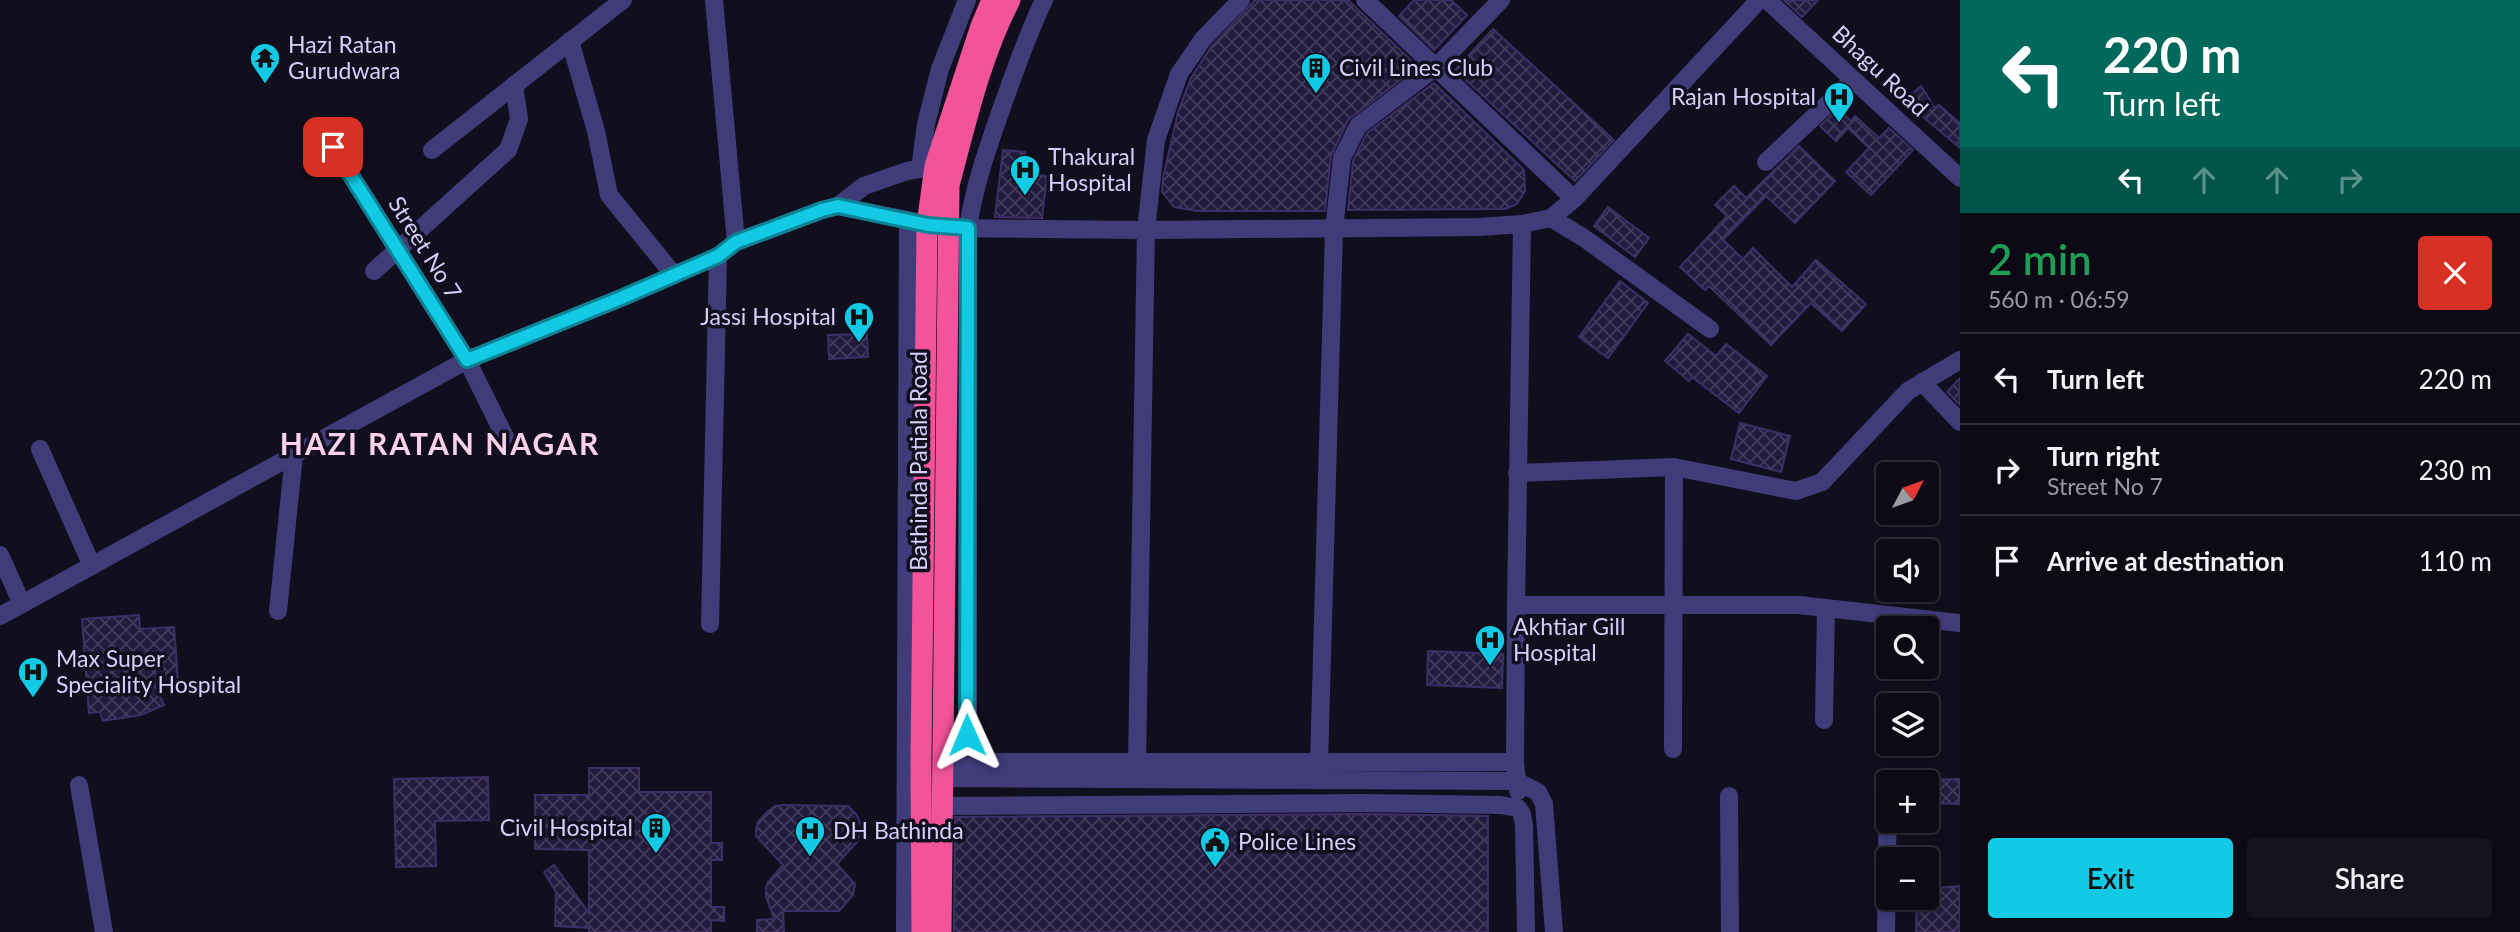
<!DOCTYPE html>
<html lang="en">
<head>
<meta charset="utf-8">
<style>
  :root { --surface:#0d0a16; --page:#16131f; --text:#f1f3f6; --muted:#9a9aa1; --line:#2d2b35; --accent:#12cae4 }
  body { margin:0; font-family:Lato,sans-serif; background:var(--page); color:var(--text); height:100vh; display:flex; flex-direction:column; font-size:26px; white-space:nowrap }
  * { box-sizing:border-box; margin:0 }
  p { font-size:23px; color:var(--muted) }
  .icon { flex:none; width:38px; height:38px; fill:none; stroke:currentColor; stroke-width:2; stroke-linecap:round; stroke-linejoin:round }
  .map { position:relative; flex:1; overflow:hidden }
  .panel { display:flex; flex-direction:column; background:var(--surface); width:560px }
  .panel>* { flex:none }
  .top-card { background:#00695c; color:#fff; overflow:hidden }
  .needle { width:46px; rotate:49deg }
  .tools { position:absolute; left:1876px; top:462px; display:grid; gap:14px }
  .tools a { display:grid; place-items:center; width:63px; height:63px; border-radius:7px; background:var(--surface); box-shadow:0 4px 10px #0003,0 0 0 2px var(--line); font-size:35px }
  .pin { position:absolute; display:grid; place-items:center; width:60px; height:60px; color:#fff; margin:-30px; border-radius:14px; box-shadow:0 4px 10px #0006 }
  .me { position:absolute; width:77px; margin:-38px; rotate:359deg; stroke-linejoin:round; filter:drop-shadow(0 0 5px #0008) }
  .turn { display:flex; align-items:center; gap:24px; height:147px; padding:0 28px; font-size:32px }
  .turn .icon { width:91px; height:91px; stroke-width:2.5 }
  .turn b { display:block; font-size:49px; line-height:60px }
  .lanes { display:flex; align-items:center; height:66px; padding:0 28px; background:#0003; justify-content:center; gap:35px; direction:ltr }
  .lanes .off { opacity:.35 }
  .round { display:grid; place-items:center; flex:none; width:74px; height:74px; border-radius:7px; background:var(--page) }
  .summary { display:flex; align-items:center; justify-content:space-between; height:119px; padding:0 28px }
  h1 { font-size:42px; font-weight:600; line-height:52px; color:#1e9e55 }
  .action { display:flex; gap:14px; margin-top:auto; padding:14px 28px }
  .action a { flex:1; height:80px; border-radius:7px; background:var(--accent); color:#111; font-size:28px; font-weight:600; line-height:80px; text-align:center }
  .action a+a { background:var(--page); color:var(--text) }
  ul { padding:0; list-style:none }
  li { display:flex; align-items:center; gap:21px; height:91px; padding:0 28px; border-top:2px solid var(--line) }
  li div { flex:1 }
  li b { display:block; font-size:26px }
  li em { font-style:normal }
  main { display:flex; flex:1; min-height:0 }
  .map>svg:first-child { display:block }
</style>
</head>
<body>
<main>
<div class="map">
<svg width="1960" height="932" viewBox="0 0 1960 932">
  <defs>
    <pattern id="building-cross-hatch" width="8" height="8" patternUnits="userSpaceOnUse" patternTransform="scale(1.75)"><rect width="8" height="8" fill="#231b3e"/><path d="M0 0l8 8M0 8l8-8" fill="none" stroke="#423b5b"/></pattern>
  </defs>
  <rect width="100%" height="100%" fill="#110e1e"/>
  <g fill="url(#building-cross-hatch)" stroke="#3c2f68" stroke-width="2">
    <polygon points="1255,0 1348,0 1418,67 1348,120 1331,156 1325,211 1197,211 1174,207 1162,192 1163,178 1178,112 1191,78 1211,47"/>
    <polygon points="1414,0 1451,0 1467,15 1434,50 1399,16"/>
    <polygon points="1784,0 1818,0 1802,17"/>
    <polygon points="1493,29 1614,140 1575,181 1455,70"/>
    <polygon points="1434,83 1524,170 1525,191 1517,204 1505,209 1348,210 1353,161 1367,133"/>
    <polygon points="1921,86 1935,108 1939,105 1960,123 1960,148 1904,101"/>
    <polygon points="1838,109 1851,121 1855,116 1879,138 1889,128 1913,150 1871,195 1846,172 1869,148 1848,128 1836,141 1820,126"/>
    <polygon points="1799,146 1835,181 1795,223 1766,196 1723,240 1743,259 1753,248 1792,287 1816,260 1866,304 1842,331 1811,303 1771,345 1709,286 1705,290 1680,267 1727,216 1715,205 1734,186 1746,198"/>
    <polygon points="1003,150 1025,152 1023,173 1047,176 1042,218 995,217"/>
    <polygon points="1608,207 1649,238 1635,257 1594,226"/>
    <polygon points="1620,281 1648,303 1608,358 1579,337"/>
    <polygon points="867,334 868,357 829,359 828,335"/>
    <polygon points="1688,334 1716,356 1726,344 1767,376 1739,413 1692,377 1689,381 1665,361"/>
    <polygon points="1960,378 1960,405 1947,392"/>
    <polygon points="1740,423 1790,436 1781,472 1731,459"/>
    <polygon points="139,615 140,629 174,627 178,681 154,683 164,705 141,715 103,721 100,712 89,713 82,619"/>
    <polygon points="1428,651 1503,654 1502,688 1427,685"/>
    <polygon points="589,768 639,768 639,792 711,792 711,843 722,843 722,860 711,860 711,907 724,907 724,921 711,920 711,932 589,932 589,928 555,926 556,892 544,872 554,865 589,913 589,850 535,849 535,795 589,795"/>
    <polygon points="488,777 489,820 435,821 436,866 396,867 394,779"/>
    <polygon points="1960,779 1960,804 1927,803 1927,780"/>
    <polygon points="782,805 848,806 857,815 862,828 857,842 837,864 855,884 853,895 839,911 783,911 784,932 757,932 757,920 774,919 766,896 766,888 768,882 783,865 756,836 756,829 758,822 767,812 775,806"/>
    <polygon points="1361,814 1488,816 1488,932 954,932 955,817"/>
    <polygon points="1960,886 1960,932 1916,932 1917,898 1927,898 1927,889"/>
  </g>
  <g fill="none" stroke-linecap="round" stroke-linejoin="round">
    <g stroke="#403c7a" stroke-width="18">
      <polyline points="714,0 736,242"/>
      <polyline points="1365,0 1574,199"/>
      <polyline points="1767,0 1960,178"/>
      <polyline points="570,41 596,131 609,195 674,275"/>
      <polyline points="320,126 467,360 505,437"/>
      <polyline points="432,150 623,0"/>
      <polyline points="1766,162 1853,80"/>
      <polyline points="920,169 926,124 940,69 967,0"/>
      <polyline points="838,206 864,186 907,171 931,167"/>
      <polyline points="1551,218 1584,238 1710,329"/>
      <polyline points="374,271 508,150 519,119 514,85"/>
      <polyline points="1922,382 1960,422"/>
      <polyline points="40,449 92,566"/>
      <polyline points="1517,473 1674,467 1796,491 1822,482 1908,391 1960,360"/>
      <polyline points="0,555 22,604"/>
      <polyline points="1516,605 1799,605 1960,623"/>
      <polyline points="278,611 294,455"/>
      <polyline points="0,616 467,360 621,298 718,256 736,242 822,210 838,206 947,228 1146,230 1479,227 1522,224 1551,218 1574,199 1759,0"/>
      <polyline points="710,624 718,256"/>
      <polyline points="1824,720 1826,608"/>
      <polyline points="1673,749 1674,467"/>
      <polyline points="943,762 1515,762"/>
      <path d="M968,762v-534c6,-42 20,-81 34,-121 13,-36 25,-72 42,-107"/>
      <polyline points="1137,764 1146,230 1156,140 1179,74 1203,39 1241,0"/>
      <polyline points="1319,764 1334,229 1342,158 1358,126 1436,67 1501,0"/>
      <polyline points="943,778 1516,781 1538,792 1544,804 1554,932"/>
      <polyline points="79,785 104,932"/>
      <polyline points="1518,791 1515,762 1516,605 1522,224"/>
      <polyline points="1729,796 1730,932"/>
      <polyline points="942,806 1361,803 1501,805 1518,808 1522,814 1524,825 1526,932"/>
      <polyline points="905,932 908,221"/>
      <polyline points="1886,932 1888,790"/>
    </g>
    <g stroke="#f2539b" stroke-width="21">
      <polyline points="922,932 921,761 927,225 935,166 981,26 992,0"/>
      <path d="M941,932l8,-747c17,-63 31,-127 61,-185"/>
    </g>
  </g>
  <g fill="none" stroke-linecap="round" stroke-linejoin="round">
    <g stroke="#0c8394" stroke-width="18">
      <polyline id="route" points="333,147 467,360 621,298 718,256 736,242 822,210 838,206 928,225 968,228 967,735"/>
    </g>
    <use href="#route" stroke="#12cae4" stroke-width="12"/>
  </g>
  <defs>
    <g id="temple-pin" transform="scale(1.575)"><path d="M0 17L-7.5 6A9.5 9.5 0 1 1 7.5 6Z" fill="#12cae4" stroke="#110e1e"/><path d="M0-6L5-2H3V0L6.5 2.5H4V6H1.5V3h-3V6H-4V2.5H-6.5L-3 0V-2H-5Z" fill="#111"/></g>
    <g id="building-pin" transform="scale(1.575)"><path d="M0 17L-7.5 6A9.5 9.5 0 1 1 7.5 6Z" fill="#12cae4" stroke="#110e1e"/><path d="M-4-6H4V6H1V3H-1V6H-4ZM-2.5-4.3h1.7v1.8h-1.7ZM.8-4.3h1.7v1.8H.8ZM-2.5-1h1.7V.8h-1.7ZM.8-1h1.7V.8H.8Z" fill="#111"/></g>
    <g id="hospital-pin" transform="scale(1.575)"><path d="M0 17L-7.5 6A9.5 9.5 0 1 1 7.5 6Z" fill="#12cae4" stroke="#110e1e"/><path d="M-5-5h3v3.5h4V-5h3V5h-3V1.5h-4V5h-3Z" fill="#111"/></g>
    <g id="civic-pin" transform="scale(1.575)"><path d="M0 17L-7.5 6A9.5 9.5 0 1 1 7.5 6Z" fill="#12cae4" stroke="#110e1e"/><path d="M-.6-6.5H3V-4.5H.6V-3L4-1V1h2V6H-6V1h2V-1L-.6-3ZM-1.2 2.5V6h2.4V2.5Z" fill="#111"/></g>
  </defs>
  <g fill-rule="evenodd">
    <use href="#temple-pin" x="265" y="58"/>
    <use href="#building-pin" x="1316" y="68"/>
    <use href="#hospital-pin" x="1839" y="97"/>
    <use href="#hospital-pin" x="1025" y="170"/>
    <use href="#hospital-pin" x="859" y="317"/>
    <use href="#hospital-pin" x="1490" y="640"/>
    <use href="#hospital-pin" x="33" y="672"/>
    <use href="#building-pin" x="656" y="828"/>
    <use href="#hospital-pin" x="810" y="831"/>
    <use href="#civic-pin" x="1215" y="842"/>
  </g>
  <g text-anchor="middle" stroke-width="7" stroke-linejoin="round" paint-order="stroke">
    <g font-size="23" fill="#d5cffb" stroke="#110e1e" text-anchor="start">
      <text x="288" y="53">Hazi Ratan<tspan x="288" dy="26">Gurudwara</tspan></text>
      <text x="1339" y="76">Civil Lines Club</text>
      <text x="1816" y="105" text-anchor="end">Rajan Hospital</text>
      <text x="1048" y="165">Thakural<tspan x="1048" dy="26">Hospital</tspan></text>
      <text x="836" y="325" text-anchor="end">Jassi Hospital</text>
      <text x="1513" y="635">Akhtiar Gill<tspan x="1513" dy="26">Hospital</tspan></text>
      <text x="56" y="667">Max Super<tspan x="56" dy="26">Speciality Hospital</tspan></text>
      <text x="633" y="836" text-anchor="end">Civil Hospital</text>
      <text x="833" y="839">DH Bathinda</text>
      <text x="1238" y="850">Police Lines</text>
    </g>
    <g font-size="23" fill="#d5cffb" stroke="#110e1e">
      <text transform="translate(1880 71) rotate(43)" y="8">Bhagu Road</text>
      <text transform="translate(425 248) rotate(58)" y="8">Street No 7</text>
      <text transform="translate(919 461) rotate(-90)" y="8">Bathinda Patiala Road</text>
    </g>
    <g font-size="30" font-weight="bold" letter-spacing="2" fill="#fbd1eb" stroke="#110e1e">
      <text x="440" y="455">HAZI RATAN NAGAR</text>
    </g>
  </g>
</svg>
<div class="tools">
<a><svg class="needle" viewBox="-14 -14 28 28"><path d="M0-13l5 13h-10z" fill="#e53935"/><path d="M0 13l5-13h-10z" fill="#9a9aa1"/></svg></a>
<a><svg class="icon" aria-label="sound" viewBox="0 0 24 24"><path d="M4 9h4l5-4v14l-5-4H4zM17 9q2 3 0 6"/></svg></a>
<a><svg class="icon" aria-label="search" viewBox="0 0 24 24"><circle cx="10" cy="10" r="6"/><path d="M15 15l6 6"/></svg></a>
<a><svg class="icon" aria-label="layers" viewBox="0 0 24 24"><path d="M12 4l9 5-9 5-9-5zM3 14l9 5 9-5"/></svg></a>
<a>+</a>
<a>−</a>
</div>
<div class="pin" style="left:333px;top:147px;background:#d93025"><svg class="icon" aria-label="arrive" viewBox="0 0 24 24"><path d="M6 21V4h12l-3 4 3 4H6"/></svg></div>
<svg class="me" style="left:967px;top:735px" viewBox="-20 -20 40 40"><path d="M0-17L14 15 0 8-14 15z" fill="#12cae4" stroke="#fff" stroke-width="4"/></svg>
</div>
<section class="panel">
<div class="top-card">
<div class="turn"><svg class="icon" aria-label="left" viewBox="0 0 24 24"><path d="M17 20v-9H6M10 6l-5 5 5 5"/></svg><div><b>220 m</b>Turn left</div></div>
<div class="lanes"><svg class="icon" aria-label="left" viewBox="0 0 24 24"><path d="M17 20v-9H6M10 6l-5 5 5 5"/></svg><svg class="icon off" aria-label="ahead" viewBox="0 0 24 24"><path d="M12 20V5M6 11l6-6 6 6"/></svg><svg class="icon off" aria-label="ahead" viewBox="0 0 24 24"><path d="M12 20V5M6 11l6-6 6 6"/></svg><svg class="icon off" aria-label="right" viewBox="0 0 24 24"><path d="M7 20v-9h11M14 6l5 5-5 5"/></svg></div>
</div>
<div class="summary"><div><h1>2 min</h1><p>560 m · 06:59</p></div><a class="round" style="background:#d93025;color:#fff"><svg class="icon" aria-label="close" viewBox="0 0 24 24"><path d="M6 6l12 12M18 6L6 18"/></svg></a></div>
<ul>
<li><svg class="icon" aria-label="left" viewBox="0 0 24 24"><path d="M17 20v-9H6M10 6l-5 5 5 5"/></svg><div><b>Turn left</b></div><em>220 m</em></li>
<li><svg class="icon" aria-label="right" viewBox="0 0 24 24"><path d="M7 20v-9h11M14 6l5 5-5 5"/></svg><div><b>Turn right</b><p>Street No 7</p></div><em>230 m</em></li>
<li><svg class="icon" aria-label="arrive" viewBox="0 0 24 24"><path d="M6 21V4h12l-3 4 3 4H6"/></svg><div><b>Arrive at destination</b></div><em>110 m</em></li>
</ul>
<div class="action"><a>Exit</a><a>Share</a></div>
</section>
</main>
</body>
</html>
